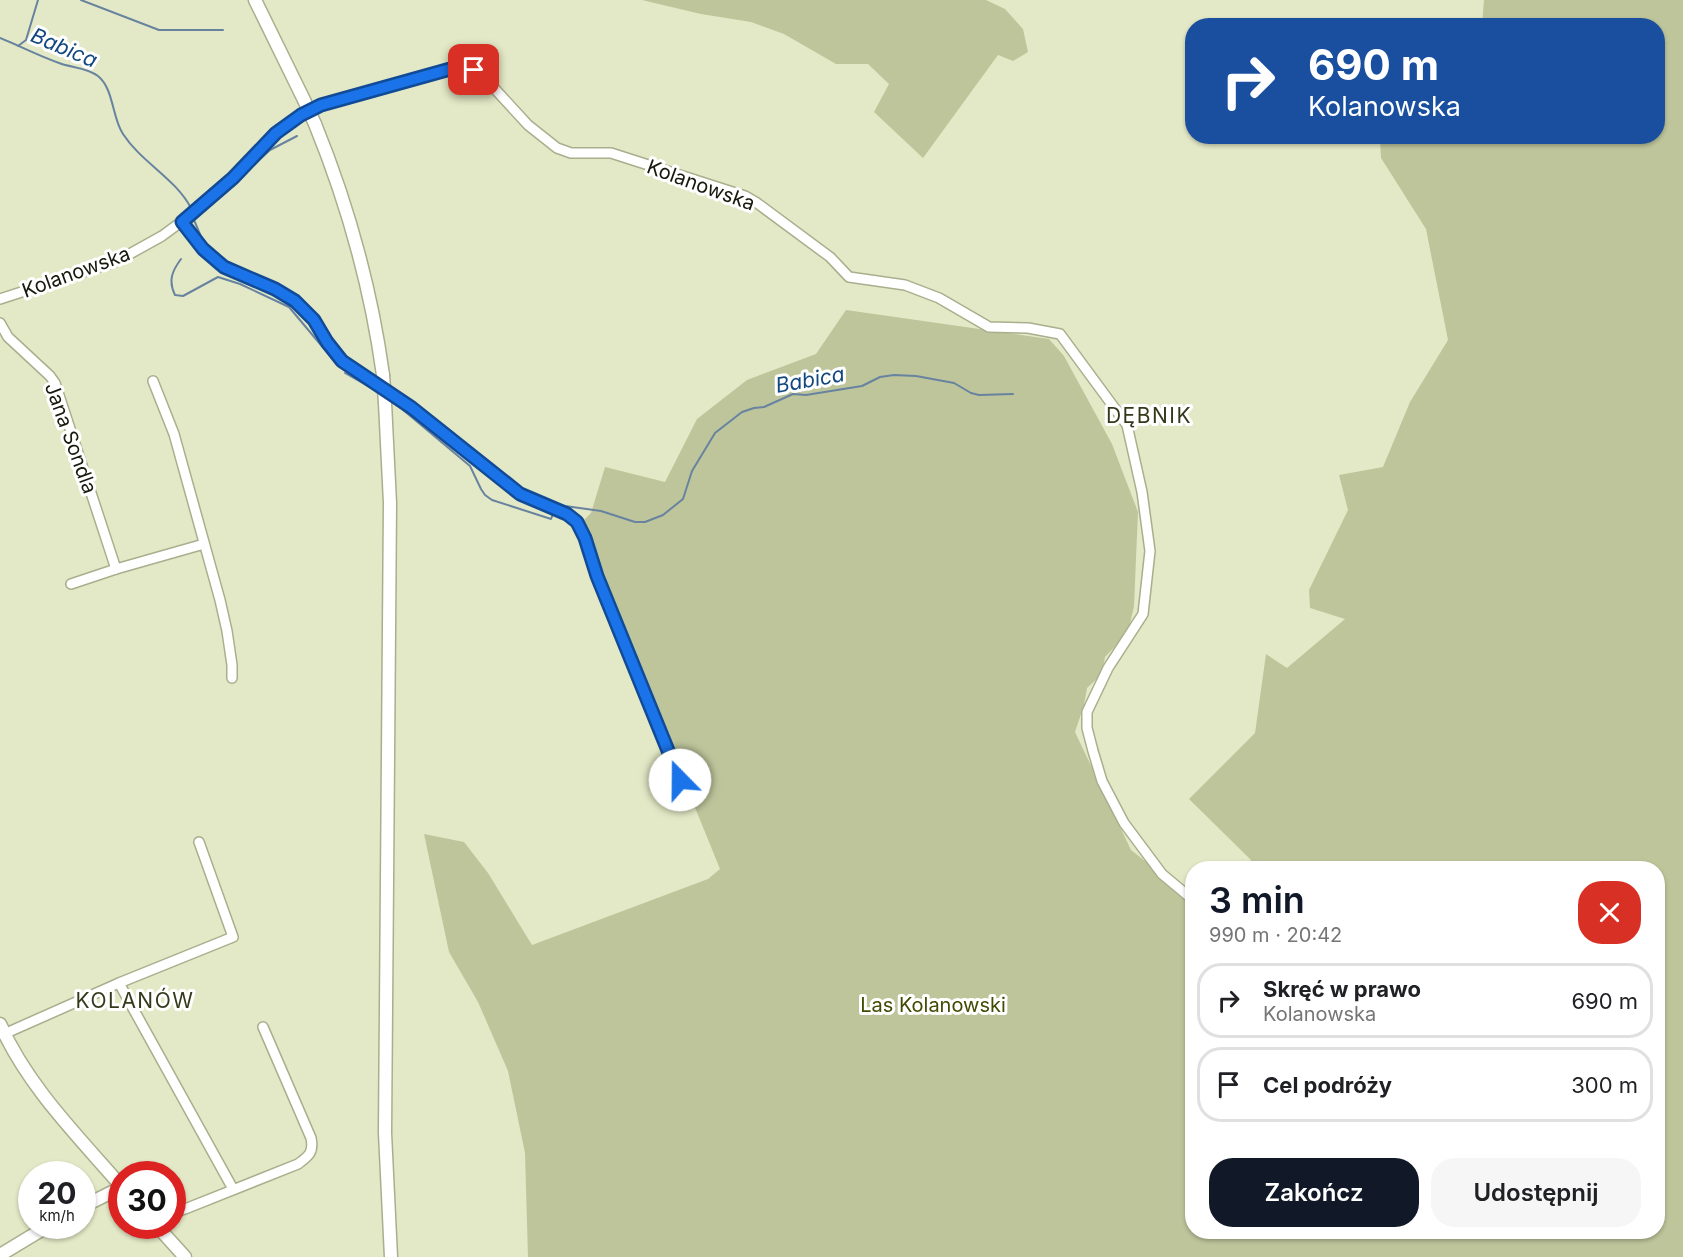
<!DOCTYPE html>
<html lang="pl">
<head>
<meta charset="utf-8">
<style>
  :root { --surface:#fff; --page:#f6f6f6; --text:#202124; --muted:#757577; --line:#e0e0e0; --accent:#111827 }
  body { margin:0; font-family:Inter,sans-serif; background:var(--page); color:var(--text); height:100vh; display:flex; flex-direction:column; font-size:22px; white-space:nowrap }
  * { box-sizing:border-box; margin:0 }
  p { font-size:20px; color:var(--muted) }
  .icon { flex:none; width:33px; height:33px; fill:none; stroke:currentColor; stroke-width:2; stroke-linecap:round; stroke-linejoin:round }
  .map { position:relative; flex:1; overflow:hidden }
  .drawer { position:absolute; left:1185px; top:861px; width:480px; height:378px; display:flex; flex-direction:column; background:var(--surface); border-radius:24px; box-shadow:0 2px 4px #0004 }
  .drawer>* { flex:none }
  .banner { position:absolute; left:1185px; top:18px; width:480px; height:126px; border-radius:24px; box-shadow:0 2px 4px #0004; background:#1a4fa0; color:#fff; overflow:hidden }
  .speed { position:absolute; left:18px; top:1161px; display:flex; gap:12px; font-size:30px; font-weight:700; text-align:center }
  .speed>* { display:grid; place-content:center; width:78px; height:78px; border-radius:50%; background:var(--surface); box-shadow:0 2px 4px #0004; line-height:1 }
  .speed small { font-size:15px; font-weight:400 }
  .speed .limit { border:9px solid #d22; background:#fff; color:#111 }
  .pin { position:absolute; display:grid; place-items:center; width:51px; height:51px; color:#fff; margin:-26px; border-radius:12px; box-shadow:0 3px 9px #0006 }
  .me { position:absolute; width:66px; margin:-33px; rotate:338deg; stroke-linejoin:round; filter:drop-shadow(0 0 4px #0008) }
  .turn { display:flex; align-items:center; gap:21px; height:126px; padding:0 24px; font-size:27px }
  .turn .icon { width:78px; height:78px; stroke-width:2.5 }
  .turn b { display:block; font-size:42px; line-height:51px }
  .round { display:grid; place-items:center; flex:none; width:63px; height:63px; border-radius:24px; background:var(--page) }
  .head { display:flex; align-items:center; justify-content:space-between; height:102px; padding:0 24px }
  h1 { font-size:36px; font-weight:600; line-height:45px; color:var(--accent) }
  .action { display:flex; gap:12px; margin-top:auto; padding:12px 24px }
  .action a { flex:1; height:69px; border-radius:24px; background:var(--accent); color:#fff; font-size:24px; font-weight:600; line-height:69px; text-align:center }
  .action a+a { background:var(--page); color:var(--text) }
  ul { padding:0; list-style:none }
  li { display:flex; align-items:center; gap:18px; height:75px; margin:0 12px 9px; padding:0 12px; border:3px solid var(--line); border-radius:24px }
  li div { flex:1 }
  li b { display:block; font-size:22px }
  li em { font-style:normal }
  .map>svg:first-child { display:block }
</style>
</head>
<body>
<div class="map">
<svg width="1683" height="1257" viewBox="0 0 1683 1257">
  <rect width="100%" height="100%" fill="#e3e9c6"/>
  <g fill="#bec59b">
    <polygon points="642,0 986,0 1005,9 1023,29 1028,52 1013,61 998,55 923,158 874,112 889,84 868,64 836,64 784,34 751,22 701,14"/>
    <polygon points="1484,0 1683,0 1683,1257 528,1257 525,1153 508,1071 478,1002 449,952 424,834 464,842 488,873 532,945 708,879 720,869 592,554 583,521 591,513 605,467 665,482 697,419 747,380 816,354 846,310 1049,339 1064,356 1112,444 1138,512 1134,606 1128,633 1105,657 1102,674 1087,688 1084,705 1075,732 1131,850 1192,898 1192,1232 1658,1232 1658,868 1248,868 1251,860 1189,799 1255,733 1266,654 1287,668 1345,619 1310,608 1309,590 1348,510 1339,475 1383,467 1410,402 1448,340 1426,229 1381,158 1380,139 1385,136 1658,136 1658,26 1482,25"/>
  </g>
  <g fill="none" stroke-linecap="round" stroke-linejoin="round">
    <g stroke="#6883a0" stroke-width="2">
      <polyline points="81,0 159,30 223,30"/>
      <path d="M0,38c20,8 39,18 59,25 13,5 27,4 39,13 16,13 14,42 25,58 19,29 52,44 68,74"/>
      <polyline points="18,46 26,40 38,0"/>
      <polyline points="202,239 194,220 270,150 297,136"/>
      <path d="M181,259c-9,12 -13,22 -6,36l8,1 35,-19 22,7 49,23 47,56"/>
      <polyline points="345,373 380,393"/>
      <polyline points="390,399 470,466 481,489 485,495 492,500 551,519 553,514"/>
      <polyline points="558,505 601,511 635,522 645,522 663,515 683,499 692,471 715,433 742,412 754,408 764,407 793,394 806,395 862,386 880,377 894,375 916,376 954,383 971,393 979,395 1013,394"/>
    </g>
    <g stroke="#a9af8d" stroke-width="12">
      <g id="minor">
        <polyline points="181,222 203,249 224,267 275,289 295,301 314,320 327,342 342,361 412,408 520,494 567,514 577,522 585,538 597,576 680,780"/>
        <polyline points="0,299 117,261 162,236 181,222 233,178 276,133 301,115 321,105 461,66 474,70 482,75 528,125 557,148 571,153 611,153 745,196 757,203 830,257 849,277 905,285 939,298 989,327 1028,328 1060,334 1127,425 1142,492 1150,551 1143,614 1108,668 1087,712 1087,728 1093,751 1102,781 1124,823 1162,874 1192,899"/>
        <polyline points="0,323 8,337 50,376 55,383 116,569"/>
        <polyline points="153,381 174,434 220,600 227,631 232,665 232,678"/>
        <polyline points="71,584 116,569 204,544"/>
        <polyline points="119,983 233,1189"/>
        <polyline points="4,1034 119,983 233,937 199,842"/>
        <path d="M172,1213l13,-4 113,-45c11,-8 16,-12 13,-26l-48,-111"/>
      </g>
    </g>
    <g stroke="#a9af8d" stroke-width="15">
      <g id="major">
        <polyline points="255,0 304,100"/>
        <path d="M315,124c33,81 56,164 68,251"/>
        <polyline points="385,403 390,503 385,1133 391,1257"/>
        <path d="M0,1024c28,63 78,112 122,163l-40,20"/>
        <polyline points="157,1226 185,1257"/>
        <polyline points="0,1255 48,1226"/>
      </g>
    </g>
    <use href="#minor" stroke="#fff" stroke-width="9"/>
    <use href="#major" stroke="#fff" stroke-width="12"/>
    <g stroke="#a9af8d" stroke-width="15" stroke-linecap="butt">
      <g id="major-bridge">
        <polyline points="304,100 315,124"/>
        <polyline points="383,375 385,403"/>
      </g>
    </g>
    <use href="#major-bridge" stroke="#fff" stroke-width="12"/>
  </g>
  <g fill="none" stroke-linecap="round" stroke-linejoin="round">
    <g stroke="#114b97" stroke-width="15">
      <polyline id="route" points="474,70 461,66 321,105 301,115 276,133 233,178 182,222 203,249 224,267 275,289 295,301 314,320 327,342 342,361 412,408 520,494 567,514 577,522 585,538 597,576 680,780"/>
    </g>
    <use href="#route" stroke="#1a73e8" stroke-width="10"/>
  </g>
  <g text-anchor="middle" stroke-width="6" stroke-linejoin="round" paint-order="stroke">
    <g font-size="20" fill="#17190c" stroke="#fff">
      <text transform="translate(701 185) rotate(20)" y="7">Kolanowska</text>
      <text transform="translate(76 272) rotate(-20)" y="7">Kolanowska</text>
      <text transform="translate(71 438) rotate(70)" y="7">Jana Sondla</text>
    </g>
    <g font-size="20" fill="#434a03" stroke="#fff">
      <text x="933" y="1012">Las Kolanowski</text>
    </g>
    <g font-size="21" font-style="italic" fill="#12487f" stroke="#fff">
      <text transform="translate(64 48) rotate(23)" y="7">Babica</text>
      <text transform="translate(810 380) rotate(-10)" y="7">Babica</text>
    </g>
    <g font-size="21" letter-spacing="1.5" fill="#35391c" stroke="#fff">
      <text x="1149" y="423">DĘBNIK</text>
      <text x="135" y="1008">KOLANÓW</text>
    </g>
  </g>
</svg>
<div class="speed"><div>20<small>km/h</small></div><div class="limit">30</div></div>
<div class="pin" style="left:474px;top:70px;background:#d93025"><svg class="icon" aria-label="arrive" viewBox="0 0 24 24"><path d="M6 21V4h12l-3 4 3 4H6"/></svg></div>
<svg class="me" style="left:680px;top:780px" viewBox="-20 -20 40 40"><circle r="19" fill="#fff"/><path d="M0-13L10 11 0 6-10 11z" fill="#1a73e8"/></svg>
<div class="banner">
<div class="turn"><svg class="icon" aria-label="right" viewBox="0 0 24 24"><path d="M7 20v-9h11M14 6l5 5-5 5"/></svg><div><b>690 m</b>Kolanowska</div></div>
</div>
<section class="drawer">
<div class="head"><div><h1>3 min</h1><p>990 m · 20:42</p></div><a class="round" style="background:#d93025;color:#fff"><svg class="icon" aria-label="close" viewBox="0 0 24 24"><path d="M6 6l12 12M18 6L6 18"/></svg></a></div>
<ul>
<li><svg class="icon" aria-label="right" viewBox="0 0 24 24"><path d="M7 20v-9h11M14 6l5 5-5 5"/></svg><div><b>Skręć w prawo</b><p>Kolanowska</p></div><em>690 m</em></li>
<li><svg class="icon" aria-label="arrive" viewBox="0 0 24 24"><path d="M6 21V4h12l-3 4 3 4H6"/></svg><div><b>Cel podróży</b></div><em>300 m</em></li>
</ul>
<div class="action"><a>Zakończ</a><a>Udostępnij</a></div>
</section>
</div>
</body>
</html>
